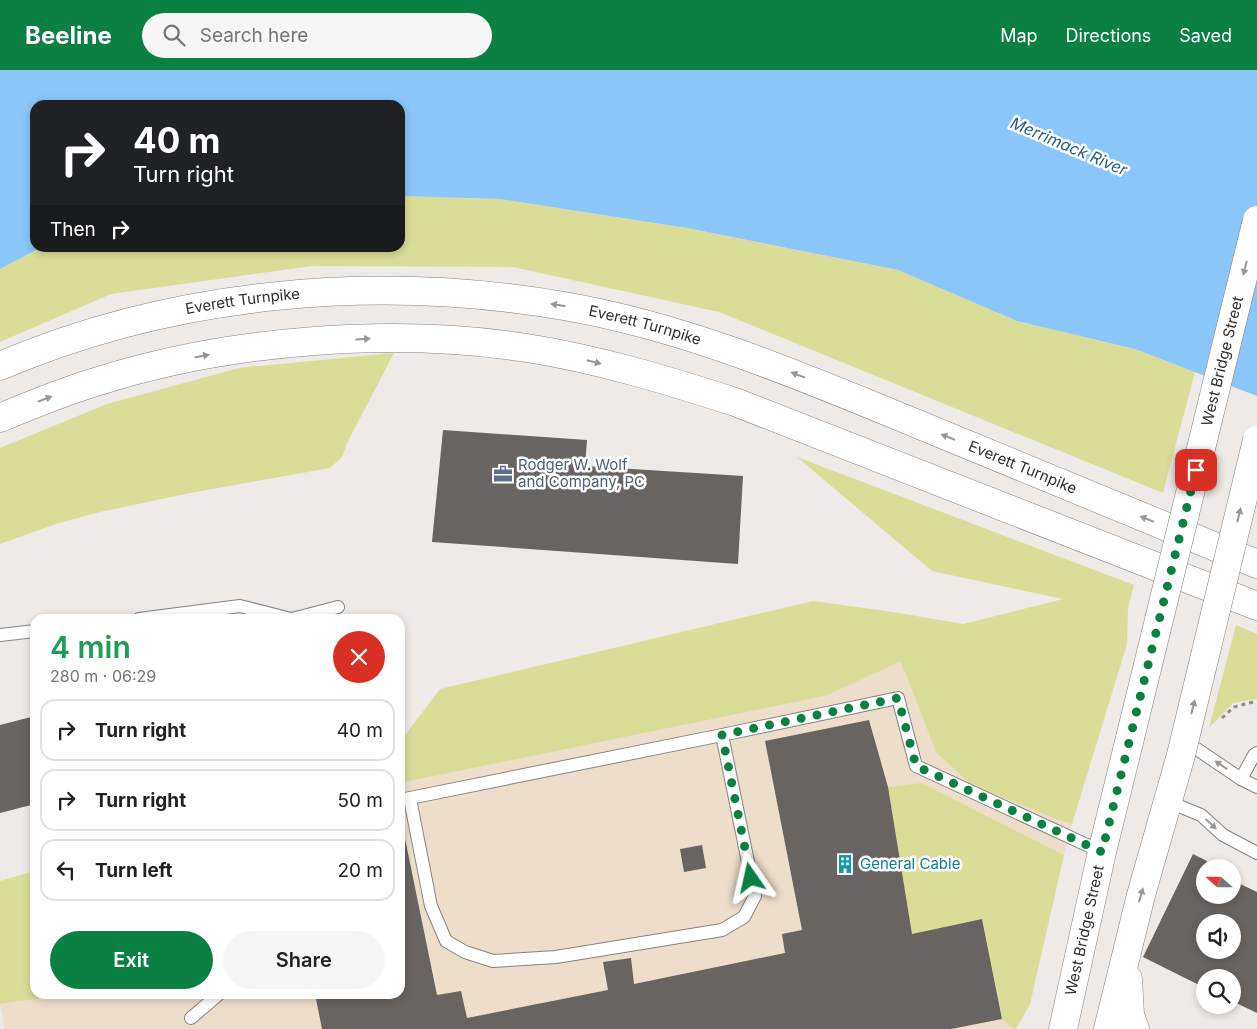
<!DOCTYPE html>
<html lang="en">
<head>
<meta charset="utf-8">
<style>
  :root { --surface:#fff; --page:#f6f6f6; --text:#222; --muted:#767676; --line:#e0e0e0; --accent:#0b8043 }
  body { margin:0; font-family:Inter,sans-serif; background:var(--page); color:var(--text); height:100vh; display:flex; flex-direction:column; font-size:19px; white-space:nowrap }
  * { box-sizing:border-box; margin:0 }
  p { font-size:16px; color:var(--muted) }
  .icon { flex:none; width:28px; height:28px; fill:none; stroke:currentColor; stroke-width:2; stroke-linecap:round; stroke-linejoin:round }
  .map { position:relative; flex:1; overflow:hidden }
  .panel { position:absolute; left:30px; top:544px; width:375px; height:385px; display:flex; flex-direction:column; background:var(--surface); border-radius:15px; box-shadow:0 2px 8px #0003 }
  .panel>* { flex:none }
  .banner { position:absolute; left:30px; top:30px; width:375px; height:152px; border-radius:15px; box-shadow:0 2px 8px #0003; background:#202124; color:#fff; overflow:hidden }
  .needle { width:32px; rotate:291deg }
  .tools { position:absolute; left:1196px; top:789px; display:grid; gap:10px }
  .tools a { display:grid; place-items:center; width:45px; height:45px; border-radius:50%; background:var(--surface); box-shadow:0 2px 8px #0003; font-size:25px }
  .pin { position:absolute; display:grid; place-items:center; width:42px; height:42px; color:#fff; margin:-21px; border-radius:10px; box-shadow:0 2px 8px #0006 }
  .me { position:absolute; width:55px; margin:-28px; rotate:349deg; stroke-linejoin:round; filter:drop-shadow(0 0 4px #0008) }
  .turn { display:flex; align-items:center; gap:18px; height:105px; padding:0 20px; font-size:22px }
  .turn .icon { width:65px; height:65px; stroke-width:2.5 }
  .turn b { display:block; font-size:35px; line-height:42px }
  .then { display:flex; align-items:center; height:48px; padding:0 20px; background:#0003; gap:10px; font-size:19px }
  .round { display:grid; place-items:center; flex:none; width:52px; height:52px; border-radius:26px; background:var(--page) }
  .headline { display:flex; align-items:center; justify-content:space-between; height:85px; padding:0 20px }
  h1 { font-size:30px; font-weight:600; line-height:38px; color:#1e9e55 }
  .cta { display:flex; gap:10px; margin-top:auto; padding:10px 20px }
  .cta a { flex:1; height:58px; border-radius:30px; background:var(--accent); color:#fff; font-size:20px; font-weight:600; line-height:58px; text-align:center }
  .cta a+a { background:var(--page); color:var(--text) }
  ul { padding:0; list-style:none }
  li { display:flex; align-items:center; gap:15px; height:62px; margin:0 10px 8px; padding:0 10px; border:2px solid var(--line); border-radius:15px }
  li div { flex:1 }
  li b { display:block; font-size:19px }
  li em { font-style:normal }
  header { display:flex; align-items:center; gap:30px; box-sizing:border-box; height:70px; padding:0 25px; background:var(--accent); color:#fff }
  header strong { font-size:24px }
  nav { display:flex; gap:28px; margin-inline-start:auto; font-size:18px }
  .search { width:350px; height:45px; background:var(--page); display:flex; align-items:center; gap:12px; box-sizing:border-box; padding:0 18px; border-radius:28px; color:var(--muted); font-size:19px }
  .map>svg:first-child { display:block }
</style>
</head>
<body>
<header>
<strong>Beeline</strong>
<div class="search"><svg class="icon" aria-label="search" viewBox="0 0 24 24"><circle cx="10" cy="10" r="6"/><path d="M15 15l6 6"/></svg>Search here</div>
<nav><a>Map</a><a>Directions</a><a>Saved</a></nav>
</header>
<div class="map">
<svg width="1257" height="959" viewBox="0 0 1257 959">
  <rect width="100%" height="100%" fill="#edeae7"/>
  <polygon fill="#eddecb" points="900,592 909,612 1053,748 1072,754 1064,785 922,713 912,863 982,849 1002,948 1013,959 4,959 0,934 72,924 400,924 400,713 825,626"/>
  <g fill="#dadd97">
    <polygon points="400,126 500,129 687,158 898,200 1017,251 1135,279 1195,302 1163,423 719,242 513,197 312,196 111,224 0,272 0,199 40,178 400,178"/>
    <polygon points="394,283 348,371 342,387 330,398 190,423 100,442 59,453 0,474 0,378 107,334 239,298"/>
    <polygon points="797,387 1134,515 1128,538 1127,574 1072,754 1053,748 969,713 936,682 909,612 900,592 825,626 400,713 400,669 403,668 440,619 813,531 893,542 963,554 1063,529 932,501"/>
    <polygon points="1236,555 1257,564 1257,629 1233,633 1209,658"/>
    <polygon points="922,713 1064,785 1030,934 1016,959 1013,959 1002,949 982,849 912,864 888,717"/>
    <polygon points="35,801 35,924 71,924 0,934 0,811"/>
  </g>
  <polygon fill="#8ac6fa" points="0,0 1257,0 1257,326 1135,279 1017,251 898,200 687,158 500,129 400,126 400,35 35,35 35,178 40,178 0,199"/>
  <g fill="#676462" fill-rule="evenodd">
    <polygon points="443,360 587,370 585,396 743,406 738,494 432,472"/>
    <polygon points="35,646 35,734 0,743 0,655"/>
    <polygon points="869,650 888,717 912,864 982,849 1002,949 951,959 322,959 315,924 400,924 400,744 437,925 461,921 467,948 608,920 603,892 631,888 634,914 785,883 782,864 802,860 765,671"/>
    <polygon points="702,775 706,798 684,802 680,779"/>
    <path d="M1193,784l14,7 -3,6 1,28h27v-15l25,12v121l-25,-12v-23h-27v10l-62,-31zM1205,852h27v28h-27z"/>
  </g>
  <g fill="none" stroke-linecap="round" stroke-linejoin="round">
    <g stroke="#868381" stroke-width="14">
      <g id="lane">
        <polyline points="139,549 240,536 291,549"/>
        <polyline points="292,549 338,537"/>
        <polyline points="0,565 35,561"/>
        <polyline points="1185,671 1241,709 1257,717"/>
        <polyline points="1241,709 1254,685 1257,683"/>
        <polyline points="410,729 431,836 446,871 465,882 493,891 556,887 722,860 744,847 755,826 722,665"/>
        <polyline points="400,730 722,665 898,628 916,696 1102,782"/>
        <polyline points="1169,732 1201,745 1223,765 1257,783"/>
        <polyline points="191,948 219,924"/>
      </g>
    </g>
    <g stroke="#868381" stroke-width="29">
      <g id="secondary">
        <polyline points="1128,909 1130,945 1135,959"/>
        <path id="s1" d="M1063,959l39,-177 28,-114"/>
        <polyline points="1108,959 1141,825 1181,685"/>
      </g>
    </g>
    <g stroke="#868381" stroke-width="29">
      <g id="highway">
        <path id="s2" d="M0,296c175,-75 378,-92 564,-60 122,21 237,70 351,117 114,47 228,94 342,141"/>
        <path d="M0,348c33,-14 65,-27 99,-37 130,-41 294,-54 428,-33 70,11 140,32 208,54l522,204"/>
      </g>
    </g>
    <polyline stroke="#908e8c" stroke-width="3" stroke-dasharray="4 4" stroke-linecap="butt" points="1222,648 1234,637 1257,631"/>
    <use href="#lane" stroke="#fff" stroke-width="12"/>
    <use href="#secondary" stroke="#fff" stroke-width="28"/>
    <use href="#highway" stroke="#fff" stroke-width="28"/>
    <g stroke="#868381" stroke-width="29" stroke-linecap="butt">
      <g id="secondary-bridge">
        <path id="s3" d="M1130,668l127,-518"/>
        <polyline points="1181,685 1257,370"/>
      </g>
    </g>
    <use href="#secondary-bridge" stroke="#fff" stroke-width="28"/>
  </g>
  <defs><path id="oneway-solid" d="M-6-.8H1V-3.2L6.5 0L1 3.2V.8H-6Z" transform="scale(1.25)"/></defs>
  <g fill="#989796">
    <use href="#oneway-solid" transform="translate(1245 198) rotate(104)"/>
    <use href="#oneway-solid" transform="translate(558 235) rotate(-171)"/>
    <use href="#oneway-solid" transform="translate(363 269) rotate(-3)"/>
    <use href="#oneway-solid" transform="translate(202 286) rotate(-11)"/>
    <use href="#oneway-solid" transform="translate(594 292) rotate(14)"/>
    <use href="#oneway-solid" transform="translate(798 305) rotate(-159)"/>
    <use href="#oneway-solid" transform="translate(45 329) rotate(-21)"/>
    <use href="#oneway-solid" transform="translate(948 367) rotate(-158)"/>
    <use href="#oneway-solid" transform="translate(1239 445) rotate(-76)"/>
    <use href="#oneway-solid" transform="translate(1147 449) rotate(-158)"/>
    <use href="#oneway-solid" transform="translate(1193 637) rotate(-76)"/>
    <use href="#oneway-solid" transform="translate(1221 695) rotate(-146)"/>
    <use href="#oneway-solid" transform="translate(1211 754) rotate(43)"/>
    <use href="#oneway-solid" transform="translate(1141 825) rotate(-74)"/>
  </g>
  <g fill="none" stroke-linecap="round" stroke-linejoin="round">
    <polyline stroke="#0b8043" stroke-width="9" stroke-dasharray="0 16.2" points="751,808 722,665 898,628 916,696 1102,782 1196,400"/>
  </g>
  <defs>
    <g id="office-bare" transform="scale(1.5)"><path d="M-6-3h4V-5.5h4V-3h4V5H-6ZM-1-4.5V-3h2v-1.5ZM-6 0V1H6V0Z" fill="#5c6f8a" stroke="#fff" stroke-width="2.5" paint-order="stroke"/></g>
    <g id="building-bare" transform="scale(1.5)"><path d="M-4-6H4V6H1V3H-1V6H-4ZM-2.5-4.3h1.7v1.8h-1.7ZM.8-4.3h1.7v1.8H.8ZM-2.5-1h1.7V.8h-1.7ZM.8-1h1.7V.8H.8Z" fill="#0f9aa8" stroke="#fff" stroke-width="2.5" paint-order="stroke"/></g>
  </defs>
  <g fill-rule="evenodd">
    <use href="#office-bare" x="503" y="404"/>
    <use href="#building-bare" x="845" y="794"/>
  </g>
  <g text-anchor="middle" stroke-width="5" stroke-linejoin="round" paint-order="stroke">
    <g font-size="15" fill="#302f2e" stroke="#fff">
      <text dy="5" stroke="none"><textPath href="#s2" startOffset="252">Everett Turnpike</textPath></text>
      <text dy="5" stroke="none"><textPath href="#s2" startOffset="658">Everett Turnpike</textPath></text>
      <text dy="5" stroke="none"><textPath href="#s3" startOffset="388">West Bridge Street</textPath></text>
      <text dy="5" stroke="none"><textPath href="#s2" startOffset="1062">Everett Turnpike</textPath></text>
      <text dy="5" stroke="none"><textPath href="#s1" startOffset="101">West Bridge Street</textPath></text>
    </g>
    <g font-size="15" fill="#4e5e75" stroke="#fff" text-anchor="start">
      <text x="518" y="400">Rodger W. Wolf<tspan x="518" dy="17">and Company, PC</tspan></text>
    </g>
    <g font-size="15" fill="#0d838f" stroke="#fff" text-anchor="start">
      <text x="860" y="799">General Cable</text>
    </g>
    <g font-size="16" font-style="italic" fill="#255b86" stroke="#fff">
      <text transform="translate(1069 76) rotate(23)" y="6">Merrimack River</text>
    </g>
  </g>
</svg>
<div class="tools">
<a><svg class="needle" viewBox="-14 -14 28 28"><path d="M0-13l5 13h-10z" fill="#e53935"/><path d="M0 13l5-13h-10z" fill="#767676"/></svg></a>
<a><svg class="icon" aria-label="sound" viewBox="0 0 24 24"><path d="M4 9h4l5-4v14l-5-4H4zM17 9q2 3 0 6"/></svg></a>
<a><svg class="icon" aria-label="search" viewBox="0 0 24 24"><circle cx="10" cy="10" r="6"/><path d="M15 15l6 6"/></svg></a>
</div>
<div class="pin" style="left:1196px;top:400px;background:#d93025"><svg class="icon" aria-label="arrive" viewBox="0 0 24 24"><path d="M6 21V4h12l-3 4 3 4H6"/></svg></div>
<svg class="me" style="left:751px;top:808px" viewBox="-20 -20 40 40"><path d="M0-17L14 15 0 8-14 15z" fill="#0b8043" stroke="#fff" stroke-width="4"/></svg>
<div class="banner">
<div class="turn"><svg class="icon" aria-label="right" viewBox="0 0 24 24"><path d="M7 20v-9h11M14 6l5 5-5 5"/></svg><div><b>40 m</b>Turn right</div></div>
<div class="then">Then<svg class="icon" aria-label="right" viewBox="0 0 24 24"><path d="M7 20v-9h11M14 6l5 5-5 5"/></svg></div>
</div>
<section class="panel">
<div class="headline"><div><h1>4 min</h1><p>280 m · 06:29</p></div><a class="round" style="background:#d93025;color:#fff"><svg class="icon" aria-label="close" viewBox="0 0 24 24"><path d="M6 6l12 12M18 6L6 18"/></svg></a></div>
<ul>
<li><svg class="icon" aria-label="right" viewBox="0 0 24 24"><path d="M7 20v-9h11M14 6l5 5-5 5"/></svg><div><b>Turn right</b></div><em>40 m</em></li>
<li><svg class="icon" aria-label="right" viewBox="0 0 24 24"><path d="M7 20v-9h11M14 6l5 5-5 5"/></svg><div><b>Turn right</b></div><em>50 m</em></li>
<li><svg class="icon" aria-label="left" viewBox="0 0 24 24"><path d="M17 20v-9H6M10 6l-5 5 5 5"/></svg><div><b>Turn left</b></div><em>20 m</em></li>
</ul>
<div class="cta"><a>Exit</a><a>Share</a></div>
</section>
</div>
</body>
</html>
